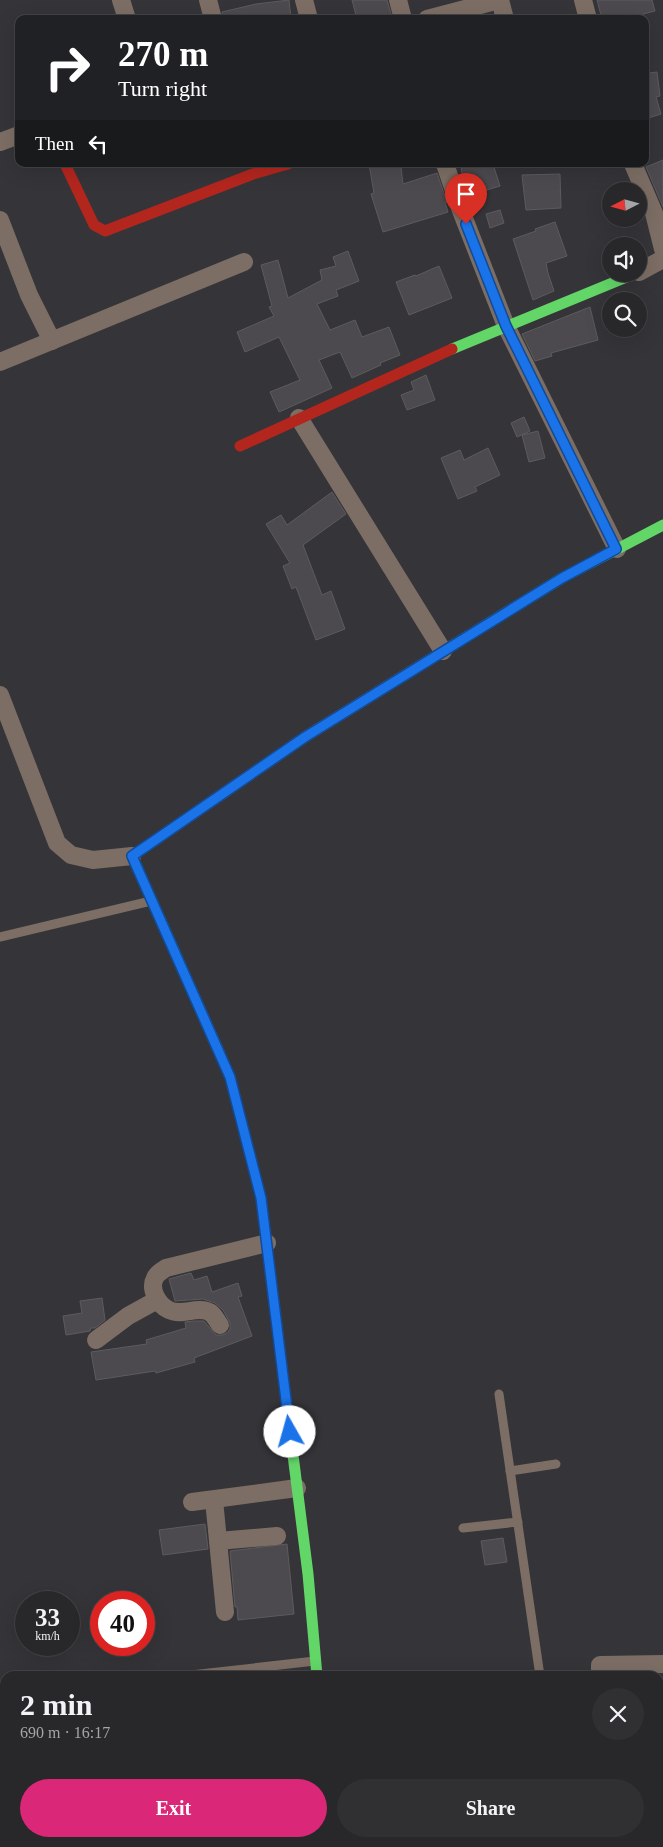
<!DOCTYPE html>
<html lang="en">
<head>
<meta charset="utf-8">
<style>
  :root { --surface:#28272a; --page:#302f32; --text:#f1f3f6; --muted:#a5a5a8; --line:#444447; --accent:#db2777 }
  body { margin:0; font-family:"Times New Roman",serif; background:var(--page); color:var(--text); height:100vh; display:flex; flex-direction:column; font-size:19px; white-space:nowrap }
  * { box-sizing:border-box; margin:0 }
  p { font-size:16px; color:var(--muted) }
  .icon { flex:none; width:28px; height:28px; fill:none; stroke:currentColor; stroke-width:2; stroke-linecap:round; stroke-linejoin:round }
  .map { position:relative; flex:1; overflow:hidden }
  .sheet { position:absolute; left:0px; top:1671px; width:664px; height:176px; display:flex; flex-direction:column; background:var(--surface); border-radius:15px 15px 0 0; box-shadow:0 5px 20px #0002,0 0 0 1px var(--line) }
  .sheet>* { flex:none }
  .guide { position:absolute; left:15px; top:15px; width:634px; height:152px; border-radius:10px; box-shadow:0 5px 20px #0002,0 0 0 1px var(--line); background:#202124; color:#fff; overflow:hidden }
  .needle { width:32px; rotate:264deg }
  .buttons { position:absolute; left:602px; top:182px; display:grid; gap:10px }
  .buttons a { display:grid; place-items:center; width:45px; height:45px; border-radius:50%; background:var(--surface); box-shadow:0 5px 20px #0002,0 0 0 1px var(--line); font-size:25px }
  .speed { position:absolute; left:15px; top:1591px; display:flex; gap:10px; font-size:25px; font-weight:700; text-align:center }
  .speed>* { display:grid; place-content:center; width:65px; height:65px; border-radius:50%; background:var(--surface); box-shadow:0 5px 20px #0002,0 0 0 1px var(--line); line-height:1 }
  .speed small { font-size:12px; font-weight:400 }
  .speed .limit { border:8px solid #d22; background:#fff; color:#111 }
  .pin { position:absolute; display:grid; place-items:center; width:42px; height:42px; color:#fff; margin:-51px -21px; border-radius:50% 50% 50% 0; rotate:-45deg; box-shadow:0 0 5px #0007 }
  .pin .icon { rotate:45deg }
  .me { position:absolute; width:55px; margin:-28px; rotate:353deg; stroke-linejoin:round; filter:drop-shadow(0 0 4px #0008) }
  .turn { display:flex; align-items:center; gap:18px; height:105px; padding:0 20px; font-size:22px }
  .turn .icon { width:65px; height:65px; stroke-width:2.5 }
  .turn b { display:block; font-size:35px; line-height:42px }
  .then { display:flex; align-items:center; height:48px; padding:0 20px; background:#0003; gap:10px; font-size:19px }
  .round { display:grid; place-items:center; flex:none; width:52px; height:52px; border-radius:26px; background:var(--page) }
  .summary { display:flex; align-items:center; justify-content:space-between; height:85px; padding:0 20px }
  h1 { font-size:30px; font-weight:700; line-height:38px }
  .primary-button { display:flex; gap:10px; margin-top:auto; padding:10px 20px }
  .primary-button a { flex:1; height:58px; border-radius:30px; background:var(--accent); color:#fff; font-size:20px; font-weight:700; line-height:58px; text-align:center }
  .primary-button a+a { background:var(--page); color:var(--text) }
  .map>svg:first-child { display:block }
</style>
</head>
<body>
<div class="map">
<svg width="663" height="1847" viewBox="0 0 663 1847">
  <rect width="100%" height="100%" fill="#353438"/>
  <g fill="#4c4a4e" stroke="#5c5b5e">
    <polygon points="289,0 291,19 223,19 222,12 256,4"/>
    <polygon points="352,0 387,0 392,17 357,19"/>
    <polygon points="597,0 652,0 655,11 643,14 644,19 602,19"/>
    <polygon points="649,70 649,73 657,72 660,96 656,97 661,114 645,119 645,71"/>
    <polygon points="663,160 663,207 646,167"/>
    <polygon points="369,164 399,164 399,167 401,167 403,184 437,173 447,202 445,202 448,212 383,232 371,194 374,193"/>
    <polygon points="461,164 493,164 500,186 467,196 460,175 462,175"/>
    <polygon points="560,174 561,208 526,210 522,175"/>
    <polygon points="500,210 504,223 490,228 486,214"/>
    <polygon points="555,222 567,256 546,263 548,273 554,291 533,300 513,239 536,231 535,229"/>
    <polygon points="348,251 359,281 336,290 338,296 317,304 330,330 355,320 362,337 389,327 400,355 380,363 381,365 352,378 340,352 319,360 332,388 279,412 270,392 300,380 279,337 245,352 237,332 274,316 269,307 272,306 261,265 278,260 288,298 322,280 320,270 336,266 333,257"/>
    <polygon points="439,266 452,298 409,315 396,282 415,275 416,276"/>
    <polygon points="590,307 598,340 551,353 552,356 535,361 522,334"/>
    <polygon points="426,375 435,400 407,410 401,395 414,390 411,382"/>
    <polygon points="524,417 530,431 517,437 511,423"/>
    <polygon points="538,431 545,458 529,462 522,435"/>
    <polygon points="488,448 500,475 475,487 477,491 458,499 441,458 460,450 464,460"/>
    <polygon points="332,492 346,514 303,545 322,595 331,591 345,629 316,640 296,587 292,589 283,566 290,563 266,524 281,515 287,525"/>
    <polygon points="191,1273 194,1280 207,1276 212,1292 238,1283 242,1296 238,1297 252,1336 194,1358 195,1362 156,1373 155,1371 96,1380 91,1352 147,1344 146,1340 186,1328 185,1322 194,1321 204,1321 216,1335 222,1335 227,1333 230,1329 230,1323 223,1310 215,1303 203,1299 175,1301 169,1279"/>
    <polygon points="102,1298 105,1320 95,1328 91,1328 90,1331 66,1335 63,1316 82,1313 80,1301"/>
    <polygon points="205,1524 208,1549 163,1555 159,1530"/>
    <polygon points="503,1538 507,1562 485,1565 481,1541"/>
    <polygon points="287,1544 294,1614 238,1620 237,1607 235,1607 230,1551"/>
  </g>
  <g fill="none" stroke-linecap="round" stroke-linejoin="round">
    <g stroke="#7c6e64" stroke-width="9">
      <polyline points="0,937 151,901"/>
      <polyline points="499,1394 540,1676"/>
      <polyline points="510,1471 556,1464"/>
      <polyline points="463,1528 518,1522"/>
      <polyline points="182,1676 315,1661"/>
    </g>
    <g stroke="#7c6e64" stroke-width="18">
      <polyline points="121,0 127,19"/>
      <polyline points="208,0 213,19"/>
      <polyline points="304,0 309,19"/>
      <polyline points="398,0 403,19"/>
      <polyline points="500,0 505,19"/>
      <polyline points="583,0 588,19"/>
      <polyline points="427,19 499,0"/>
      <polyline points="0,142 19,135"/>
      <polyline points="445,164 460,208 506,326 617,549"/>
      <polyline points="633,164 654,213 663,249"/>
      <polyline points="0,220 29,295 52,341"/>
      <polyline points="639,272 663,259"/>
      <polyline points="0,362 244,262"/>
      <polyline points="299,418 443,651"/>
      <polyline points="0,695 57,843 71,855 93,860 132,856"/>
      <path d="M220,1325c-4,-5 -6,-12 -13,-14 -12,-4 -26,5 -38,-1 -11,-5 -20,-21 -14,-32 2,-5 7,-7 11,-10l101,-25"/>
      <polyline points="96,1340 128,1316 157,1300"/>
      <polyline points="214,1500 225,1612"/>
      <polyline points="192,1502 297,1488"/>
      <polyline points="218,1541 277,1536"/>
      <polyline points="600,1676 600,1665 663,1664"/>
      <polyline points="659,1765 663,1764"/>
      <polyline points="401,1842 402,1847"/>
    </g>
    <g stroke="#63d668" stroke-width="11">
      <polyline points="452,349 634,274"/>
      <polyline points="455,644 562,578 663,525"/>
      <polyline points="154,841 132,856 219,1052"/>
      <polyline points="292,1447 308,1574 317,1676"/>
    </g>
    <polyline stroke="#ff974d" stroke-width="11" points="154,841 305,737 455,644"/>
    <g stroke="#b3261e" stroke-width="11">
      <polyline points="65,164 94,225 105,231 253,174 288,164"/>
      <polyline points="240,446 452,349"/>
      <polyline points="219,1052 230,1077 261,1198 292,1447"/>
    </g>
  </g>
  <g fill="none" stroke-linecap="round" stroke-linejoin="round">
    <g stroke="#114b97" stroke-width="12">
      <polyline id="route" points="290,1432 261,1198 230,1077 132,856 305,737 562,578 616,549 506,326 466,224"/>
    </g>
    <use href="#route" stroke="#1a73e8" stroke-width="9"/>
  </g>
</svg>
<div class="buttons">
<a><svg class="needle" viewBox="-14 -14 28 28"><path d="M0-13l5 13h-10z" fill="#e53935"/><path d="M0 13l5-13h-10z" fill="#a5a5a8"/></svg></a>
<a><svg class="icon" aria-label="sound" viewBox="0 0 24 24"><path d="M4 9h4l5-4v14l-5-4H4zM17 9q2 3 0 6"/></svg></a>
<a><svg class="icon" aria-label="search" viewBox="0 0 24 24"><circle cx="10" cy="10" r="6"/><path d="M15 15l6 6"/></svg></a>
</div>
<div class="speed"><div>33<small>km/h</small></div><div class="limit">40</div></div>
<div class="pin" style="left:466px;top:224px;background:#d93025"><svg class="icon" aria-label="arrive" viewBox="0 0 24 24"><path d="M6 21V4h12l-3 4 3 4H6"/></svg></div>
<svg class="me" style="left:290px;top:1432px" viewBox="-20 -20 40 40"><circle r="19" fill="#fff"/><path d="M0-13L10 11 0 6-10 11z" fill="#1a73e8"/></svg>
<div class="guide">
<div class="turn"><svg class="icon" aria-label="right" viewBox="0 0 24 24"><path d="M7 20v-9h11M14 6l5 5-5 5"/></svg><div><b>270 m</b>Turn right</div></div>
<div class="then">Then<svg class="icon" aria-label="left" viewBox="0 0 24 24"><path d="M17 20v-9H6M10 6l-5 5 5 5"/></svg></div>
</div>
<section class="sheet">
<div class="summary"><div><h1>2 min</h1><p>690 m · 16:17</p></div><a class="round"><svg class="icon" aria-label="close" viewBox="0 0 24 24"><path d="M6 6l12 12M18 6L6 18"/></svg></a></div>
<div class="primary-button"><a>Exit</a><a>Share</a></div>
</section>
</div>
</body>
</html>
